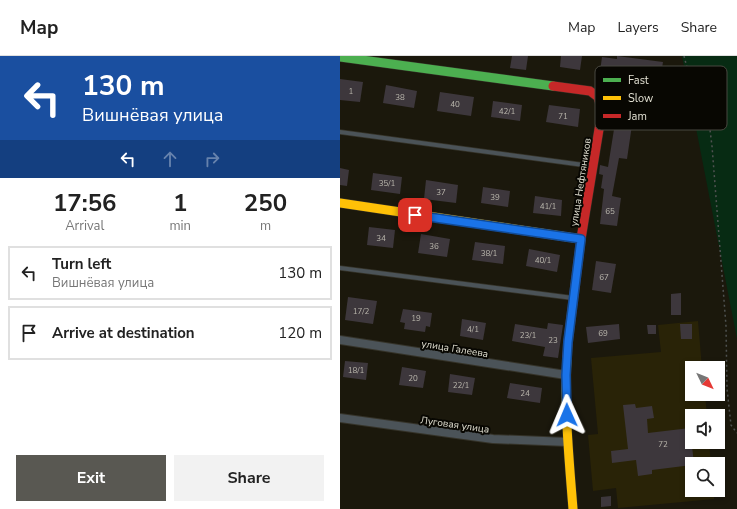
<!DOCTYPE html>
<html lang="en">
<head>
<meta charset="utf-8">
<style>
  :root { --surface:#fff; --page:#f2f2f2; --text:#222; --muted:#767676; --line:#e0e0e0; --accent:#595852 }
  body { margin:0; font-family:"Nunito Sans",sans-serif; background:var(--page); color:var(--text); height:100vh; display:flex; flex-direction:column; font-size:15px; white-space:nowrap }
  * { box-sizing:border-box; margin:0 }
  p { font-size:13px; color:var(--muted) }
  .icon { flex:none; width:22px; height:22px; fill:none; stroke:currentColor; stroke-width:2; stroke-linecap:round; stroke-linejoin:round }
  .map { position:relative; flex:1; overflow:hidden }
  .sheet { display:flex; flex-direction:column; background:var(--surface); width:340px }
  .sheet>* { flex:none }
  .guide { background:#1a4fa0; color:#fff; overflow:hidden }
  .needle { width:26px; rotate:133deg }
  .buttons { position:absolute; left:345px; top:305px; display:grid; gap:8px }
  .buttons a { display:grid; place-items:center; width:40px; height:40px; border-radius:0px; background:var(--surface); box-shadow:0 2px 6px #0003; font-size:20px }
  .pin { position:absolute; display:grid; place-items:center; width:34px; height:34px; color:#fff; margin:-17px; border-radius:8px; box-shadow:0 2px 6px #0006 }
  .me { position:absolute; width:44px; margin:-22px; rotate:359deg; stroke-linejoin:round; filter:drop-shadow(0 0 3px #0008) }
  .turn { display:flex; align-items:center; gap:14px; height:84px; padding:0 16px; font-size:18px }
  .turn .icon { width:52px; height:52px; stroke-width:2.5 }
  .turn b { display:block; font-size:28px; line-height:34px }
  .lanes { display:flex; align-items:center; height:38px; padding:0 16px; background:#0003; justify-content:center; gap:20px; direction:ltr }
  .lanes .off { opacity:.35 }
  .eta { display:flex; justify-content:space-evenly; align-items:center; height:68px; text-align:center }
  .eta b { font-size:24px; font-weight:700; line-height:28px }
  .primary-button { display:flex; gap:8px; margin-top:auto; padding:8px 16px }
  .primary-button a { flex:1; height:46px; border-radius:0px; background:var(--accent); color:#fff; font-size:16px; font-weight:700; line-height:46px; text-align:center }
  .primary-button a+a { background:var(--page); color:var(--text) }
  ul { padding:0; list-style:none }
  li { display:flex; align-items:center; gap:12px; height:54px; margin:0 8px 6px; padding:0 8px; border:2px solid var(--line); border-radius:0px }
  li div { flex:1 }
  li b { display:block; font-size:15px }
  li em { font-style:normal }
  header { display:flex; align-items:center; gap:24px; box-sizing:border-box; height:56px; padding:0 20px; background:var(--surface); border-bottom:1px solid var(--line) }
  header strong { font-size:19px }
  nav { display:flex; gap:22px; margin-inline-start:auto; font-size:14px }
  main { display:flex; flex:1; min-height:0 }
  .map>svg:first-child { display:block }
</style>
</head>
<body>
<header>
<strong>Map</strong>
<nav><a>Map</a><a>Layers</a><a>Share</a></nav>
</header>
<main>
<section class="sheet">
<div class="guide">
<div class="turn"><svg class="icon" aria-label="left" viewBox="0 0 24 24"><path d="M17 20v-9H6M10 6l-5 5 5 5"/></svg><div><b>130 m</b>Вишнёвая улица</div></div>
<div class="lanes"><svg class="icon" aria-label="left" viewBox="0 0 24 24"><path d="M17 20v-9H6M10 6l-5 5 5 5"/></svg><svg class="icon off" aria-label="ahead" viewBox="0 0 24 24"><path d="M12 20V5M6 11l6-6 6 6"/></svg><svg class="icon off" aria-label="right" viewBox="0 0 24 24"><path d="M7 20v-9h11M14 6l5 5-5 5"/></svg></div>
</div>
<div class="eta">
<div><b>17:56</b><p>Arrival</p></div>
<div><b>1</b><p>min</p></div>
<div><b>250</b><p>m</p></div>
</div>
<ul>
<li><svg class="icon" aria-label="left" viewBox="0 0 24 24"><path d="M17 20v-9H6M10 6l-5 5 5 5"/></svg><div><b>Turn left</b><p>Вишнёвая улица</p></div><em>130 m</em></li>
<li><svg class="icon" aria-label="arrive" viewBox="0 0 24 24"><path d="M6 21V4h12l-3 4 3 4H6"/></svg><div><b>Arrive at destination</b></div><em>120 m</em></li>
</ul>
<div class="primary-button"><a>Exit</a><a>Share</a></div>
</section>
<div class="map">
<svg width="397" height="453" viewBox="0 0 397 453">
  <rect width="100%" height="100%" fill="#1b180c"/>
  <polygon fill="#292307" points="358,265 362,312 352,312 352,338 365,338 367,360 352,360 352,386 369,386 371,408 352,408 352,434 374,434 374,443 278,452 276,432 253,435 248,379 258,378 251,302 321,296 318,269"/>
  <polygon fill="#072b13" points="342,0 397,0 397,283"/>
  <g fill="#3d373c">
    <polygon points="172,0 188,0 186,14 170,12"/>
    <polygon points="221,0 242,0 240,14 220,11"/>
    <polygon points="277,0 323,6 320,25 291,20 290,26 259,23 262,1 277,3"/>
    <polygon points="0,23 23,26 20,46 0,44"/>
    <polygon points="46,29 77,35 74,52 43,47"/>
    <polygon points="100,36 134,41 131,60 97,55"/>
    <polygon points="153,45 182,49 180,65 151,61"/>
    <polygon points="209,49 240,53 238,71 206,66"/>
    <polygon points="275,67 292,69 287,103 279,102 272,140 281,142 277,170 260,168 264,133 261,132 263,119 259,118 260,109 268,111"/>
    <polygon points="0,112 9,114 7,130 0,129"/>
    <polygon points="33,117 62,121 60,138 31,134"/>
    <polygon points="86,124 118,129 116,147 84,143"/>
    <polygon points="143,131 170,135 168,151 141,147"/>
    <polygon points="195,140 222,144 221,160 193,157"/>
    <polygon points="29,171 55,174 53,192 27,189"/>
    <polygon points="81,178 110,183 107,201 78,197"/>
    <polygon points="135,186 165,190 163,208 132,204"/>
    <polygon points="189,193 220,199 217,216 186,210"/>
    <polygon points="256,205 276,208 271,237 252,234"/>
    <polygon points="341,237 341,259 331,259 331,238"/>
    <polygon points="8,241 37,245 33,268 5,264"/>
    <polygon points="63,253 92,257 90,271 86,270 85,276 64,273 65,267 60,266"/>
    <polygon points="122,263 146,267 143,284 120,280"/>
    <polygon points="208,267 223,269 218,302 203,300 205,291 172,285 175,268 207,273"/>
    <polygon points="279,268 280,283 248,287 246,271"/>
    <polygon points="340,268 352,268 352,283 341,283"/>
    <polygon points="307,269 316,269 316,278 308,278"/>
    <polygon points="5,305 28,307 26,324 3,321"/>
    <polygon points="62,311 86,315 83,332 59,329"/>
    <polygon points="110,318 135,322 132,339 108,336"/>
    <polygon points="170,327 202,332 200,347 167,342"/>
    <polygon points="295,348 296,352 312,350 314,362 307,363 308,377 350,372 354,408 352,408 352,409 312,414 312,418 298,420 296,404 272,407 271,395 288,393 283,349"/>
    <polygon points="271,440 271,450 261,451 261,441"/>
  </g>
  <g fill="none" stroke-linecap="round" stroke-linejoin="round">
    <g stroke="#353329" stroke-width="5.5">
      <g id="lane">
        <polyline points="258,41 289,42 332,53 359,45"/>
        <polyline points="0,76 251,110"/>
        <polyline points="0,212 233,242"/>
      </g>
    </g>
    <g stroke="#353329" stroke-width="10">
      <g id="street">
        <polyline points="0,284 226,319"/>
        <polyline points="0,362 153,383 228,386"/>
      </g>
    </g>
    <g stroke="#353329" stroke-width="10">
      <polyline id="fast" points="0,1 213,30"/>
    </g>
    <g stroke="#353329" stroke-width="10">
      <g id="slow">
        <polyline points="0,147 241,183"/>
        <path d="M227,301c-3,50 2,102 6,152"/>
      </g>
    </g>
    <g stroke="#353329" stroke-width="10">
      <polyline id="jam" points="213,30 250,35 258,41 262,55 241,183 228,286 227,301"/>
    </g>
    <g stroke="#4f5251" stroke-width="1.5" stroke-dasharray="2 3" stroke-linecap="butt">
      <polyline points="344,0 350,23 357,38"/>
      <polyline points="362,51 369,66 372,90 386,270 387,333 391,369 397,377"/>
    </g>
    <use href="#lane" stroke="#4b5358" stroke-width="4"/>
    <use href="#street" stroke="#4b5358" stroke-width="8"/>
    <use href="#fast" stroke="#4caf50" stroke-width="9"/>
    <use href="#slow" stroke="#ffc107" stroke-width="9"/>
    <use href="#jam" stroke="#c62828" stroke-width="9"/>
  </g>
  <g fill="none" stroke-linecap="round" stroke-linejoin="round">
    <g stroke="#114b97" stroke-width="10">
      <polyline id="route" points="75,159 241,183 228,286 226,319 227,359"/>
    </g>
    <use href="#route" stroke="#1a73e8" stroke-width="7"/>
  </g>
  <g text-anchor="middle" stroke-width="4" stroke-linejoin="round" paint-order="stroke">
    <g font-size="8" fill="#b9b6ac">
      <text x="11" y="38">1</text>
      <text x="60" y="44">38</text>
      <text x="115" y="51">40</text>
      <text x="167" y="58">42/1</text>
      <text x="223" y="63">71</text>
      <text x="47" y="130">35/1</text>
      <text x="101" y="139">37</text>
      <text x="155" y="144">39</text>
      <text x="208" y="153">41/1</text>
      <text x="270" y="158">65</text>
      <text x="41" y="185">34</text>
      <text x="94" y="193">36</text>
      <text x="149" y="200">38/1</text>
      <text x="203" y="207">40/1</text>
      <text x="264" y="224">67</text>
      <text x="21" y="258">17/2</text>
      <text x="76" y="265">19</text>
      <text x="133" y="276">4/1</text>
      <text x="263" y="280">69</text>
      <text x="188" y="282">23/1</text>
      <text x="213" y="287">23</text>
      <text x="16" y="317">18/1</text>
      <text x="73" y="325">20</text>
      <text x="121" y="332">22/1</text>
      <text x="185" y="340">24</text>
      <text x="323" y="391">72</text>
    </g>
    <g font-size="10" fill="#e2e0d2" stroke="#080702">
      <text transform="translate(240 126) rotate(-81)" y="4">улица Нефтяников</text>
      <text transform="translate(115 292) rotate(9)" y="4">улица Галеева</text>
      <text transform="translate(115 368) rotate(8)" y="4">Луговая улица</text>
    </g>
  </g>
  <rect x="255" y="10" width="132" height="64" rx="6" fill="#080702" stroke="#494840" stroke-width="1"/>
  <rect x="263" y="22" width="18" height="4" fill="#4caf50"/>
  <rect x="263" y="40" width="18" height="4" fill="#ffc107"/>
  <rect x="263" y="58" width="18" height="4" fill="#c62828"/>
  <g font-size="11" fill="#e2e0d2">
    <text x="288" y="28">Fast</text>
    <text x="288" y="46">Slow</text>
    <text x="288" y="64">Jam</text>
  </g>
</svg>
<div class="buttons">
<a><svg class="needle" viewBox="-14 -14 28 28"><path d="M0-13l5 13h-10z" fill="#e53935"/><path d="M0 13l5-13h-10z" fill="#767676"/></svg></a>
<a><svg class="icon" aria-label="sound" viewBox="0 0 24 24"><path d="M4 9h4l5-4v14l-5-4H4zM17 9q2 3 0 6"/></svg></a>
<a><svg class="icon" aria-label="search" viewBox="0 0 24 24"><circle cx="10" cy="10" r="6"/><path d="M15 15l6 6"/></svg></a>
</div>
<div class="pin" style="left:75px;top:159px;background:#d93025"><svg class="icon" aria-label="arrive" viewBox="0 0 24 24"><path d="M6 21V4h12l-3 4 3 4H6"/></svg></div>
<svg class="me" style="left:227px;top:359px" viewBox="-20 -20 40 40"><path d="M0-17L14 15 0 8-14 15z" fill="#1a73e8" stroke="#fff" stroke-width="4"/></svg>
</div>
</main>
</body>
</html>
